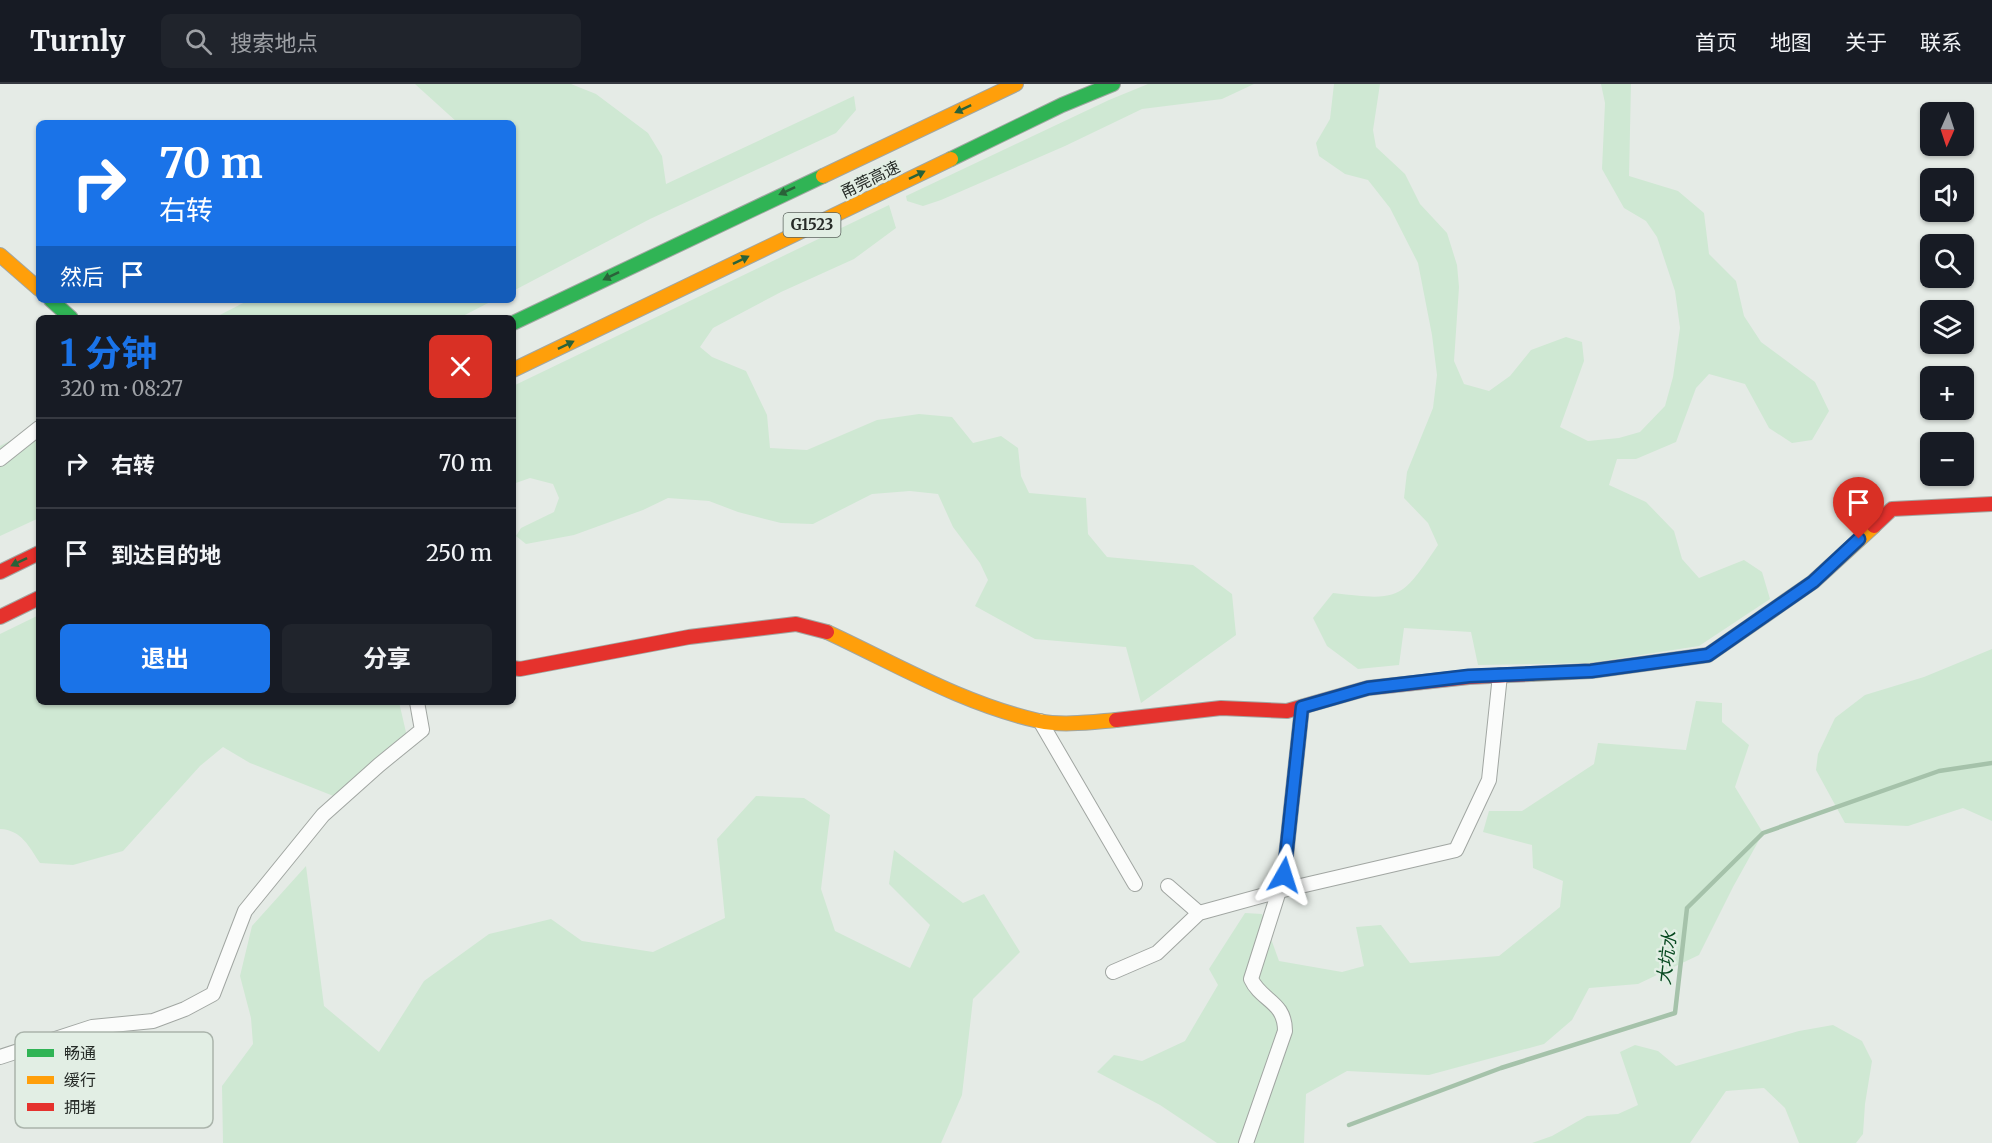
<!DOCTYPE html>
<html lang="zh">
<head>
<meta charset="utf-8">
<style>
  :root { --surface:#171b24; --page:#20242c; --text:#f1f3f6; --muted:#9ea1a6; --line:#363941; --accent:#1a73e8 }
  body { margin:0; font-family:Merriweather,"Noto Sans SC",serif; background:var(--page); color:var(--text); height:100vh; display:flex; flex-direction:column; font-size:22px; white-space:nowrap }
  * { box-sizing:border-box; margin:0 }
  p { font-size:20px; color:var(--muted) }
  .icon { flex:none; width:33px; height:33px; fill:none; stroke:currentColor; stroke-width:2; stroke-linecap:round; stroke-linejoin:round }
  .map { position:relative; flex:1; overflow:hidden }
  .details { position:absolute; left:36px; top:231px; width:480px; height:390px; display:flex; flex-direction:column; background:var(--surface); border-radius:9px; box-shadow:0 2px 4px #0004 }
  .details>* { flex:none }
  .guide { position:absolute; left:36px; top:36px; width:480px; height:183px; border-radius:9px; box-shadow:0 2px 4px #0004; background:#1a73e8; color:#fff; overflow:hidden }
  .needle { width:39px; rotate:183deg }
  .buttons { position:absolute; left:1920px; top:18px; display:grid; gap:12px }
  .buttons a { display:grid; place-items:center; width:54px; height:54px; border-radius:9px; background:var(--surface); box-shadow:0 2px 4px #0004; font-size:30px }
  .pin { position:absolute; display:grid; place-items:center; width:51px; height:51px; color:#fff; margin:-62px -26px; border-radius:50% 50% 50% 0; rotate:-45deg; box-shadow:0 0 6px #0007 }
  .pin .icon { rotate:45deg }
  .me { position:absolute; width:66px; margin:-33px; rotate:6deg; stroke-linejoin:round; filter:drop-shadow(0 0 4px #0008) }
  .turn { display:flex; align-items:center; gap:21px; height:126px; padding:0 24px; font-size:27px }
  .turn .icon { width:78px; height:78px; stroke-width:2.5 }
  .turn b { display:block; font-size:42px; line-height:51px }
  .then { display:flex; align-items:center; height:57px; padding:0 24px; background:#0003; gap:12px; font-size:22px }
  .round { display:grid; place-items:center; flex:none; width:63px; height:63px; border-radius:9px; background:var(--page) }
  .head { display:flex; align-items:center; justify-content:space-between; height:102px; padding:0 24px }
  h1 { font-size:36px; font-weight:700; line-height:45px; color:var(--accent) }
  .action { display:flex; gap:12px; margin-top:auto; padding:12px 24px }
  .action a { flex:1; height:69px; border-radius:9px; background:var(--accent); color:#fff; font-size:24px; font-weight:700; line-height:69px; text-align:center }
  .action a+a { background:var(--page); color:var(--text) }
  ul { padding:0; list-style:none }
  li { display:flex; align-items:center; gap:18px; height:90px; padding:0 24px; border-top:2px solid var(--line) }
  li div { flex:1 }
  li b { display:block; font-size:22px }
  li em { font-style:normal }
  header { display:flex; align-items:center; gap:36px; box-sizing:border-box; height:84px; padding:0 30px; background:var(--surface); border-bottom:2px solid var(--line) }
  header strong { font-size:28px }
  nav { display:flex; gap:33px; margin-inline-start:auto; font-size:21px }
  .search { width:420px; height:54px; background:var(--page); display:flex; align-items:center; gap:15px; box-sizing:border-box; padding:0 21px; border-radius:9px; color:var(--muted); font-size:22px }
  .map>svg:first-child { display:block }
</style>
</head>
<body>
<header>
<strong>Turnly</strong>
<div class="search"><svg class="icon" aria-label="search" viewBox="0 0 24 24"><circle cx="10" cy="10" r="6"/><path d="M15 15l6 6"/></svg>搜索地点</div>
<nav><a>首页</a><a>地图</a><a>关于</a><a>联系</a></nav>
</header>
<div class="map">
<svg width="1992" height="1059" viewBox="0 0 1992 1059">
  <rect width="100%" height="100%" fill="#e5ebe6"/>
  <g fill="#cfe8d3">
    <polygon points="415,0 571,0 596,10 648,49 662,72 666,100 854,12 856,26 836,49 650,135 513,207 513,39 458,39"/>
    <polygon points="1148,0 1254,0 1222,15 1142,25 1065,62 941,116 923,122 907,117 906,112 1109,16"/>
    <path d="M1334,0h46l-7,46 3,17 29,27 15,30 27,29 10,32 2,22 -5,74 10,23 25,7 21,-15 21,-26 35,-13 16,5 2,19 -24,66 28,14 31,-3 21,-6 25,-26 8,-29 7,-49 -5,-37 -18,-54 -11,-16 -22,-13 -22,-39 3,-66 -4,-19h30l-2,92 49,15 26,22 5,41 27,27 8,35 17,26 54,40 14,29 -17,29 -20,3 -23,-15 -24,-44 -36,-10 -13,14 -20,54 -40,17h-19l-8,26 37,17 28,29 8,28 17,19 45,-18 18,12 8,27 -71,47 -110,17 -111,2 -7,-33 -67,-4 -5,37 -41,4 -31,-23 -14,-28 20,-25c67,8 68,7 105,-48l-10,-22 -24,-25 3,-26 26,-64 4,-33 -5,-40 -14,-72 -28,-55 -22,-28 -23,-6 -26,-18 -3,-13 14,-24z"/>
    <polygon points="889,121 896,144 854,175 781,208 713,244 700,263 712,273 746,287 767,331 770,364 807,366 877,336 919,330 952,333 973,359 1001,352 1018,364 1021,392 1029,409 1086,414 1088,450 1107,473 1193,481 1232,510 1236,551 1141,619 1126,563 1035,555 975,522 988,496 980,479 953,443 938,410 910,407 872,410 813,440 781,439 738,428 709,417 668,414 643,426 574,451 526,460 516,452 521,444 554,428 559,414 553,400 530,394 513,400 513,302"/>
    <polygon points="249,216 494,216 459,234 214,234"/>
    <polygon points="39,342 39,434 0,452 0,362"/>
    <path d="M39,531v87h360l9,39 -67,58 -91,-36 -27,-16 -23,19 -77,85 -50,14 -33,-2c-11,-16 -18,-33 -40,-34v-195z"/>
    <polygon points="1992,565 1992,737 1963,724 1908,742 1845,739 1816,686 1818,670 1835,634 1865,611 1924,593"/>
    <polygon points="1696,617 1722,619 1722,638 1749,661 1735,703 1763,749 1733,803 1699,871 1638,900 1589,904 1572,936 1544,960 1429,991 1347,987 1306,1010 1304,1059 1217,1059 1160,1021 1097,988 1114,971 1142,977 1185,957 1218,901 1209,885 1245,829 1262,830 1279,877 1342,888 1364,882 1356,843 1381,841 1410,879 1499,872 1560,823 1563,797 1533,784 1532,761 1483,748 1489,727 1522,727 1594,680 1598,659 1686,666"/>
    <polygon points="756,712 804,714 830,731 821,805 835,847 910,884 930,841 889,800 894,766 963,819 984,810 1020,868 973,915 962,1011 941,1059 223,1059 222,1002 253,960 251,934 240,892 252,842 306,782 324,922 379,968 424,897 489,850 551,835 582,857 653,868 725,834 717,755"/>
    <polygon points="1833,941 1862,957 1872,977 1865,1020 1863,1050 1856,1059 1799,1059 1785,1024 1764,1004 1726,1007 1690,1059 1532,1059 1552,1052 1587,1032 1618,1030 1638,1021 1620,968 1635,961 1658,967 1676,982 1799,947"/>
  </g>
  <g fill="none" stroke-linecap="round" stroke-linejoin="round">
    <polyline stroke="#a5c2aa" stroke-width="4.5" points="1349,1041 1501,984 1675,929 1687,824 1763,749 1939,687 1992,679"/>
    <g stroke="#a1a6a2" stroke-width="16">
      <g id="street">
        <polyline points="0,375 39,344"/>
        <polyline points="1040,637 1135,800"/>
        <polyline points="1168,802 1199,829"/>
        <polyline points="1113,888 1157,869 1199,829 1279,807 1456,766 1489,696 1500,591"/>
        <polyline points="0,973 92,943 153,937 185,925 213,910 245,827 323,731 379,681 422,646 417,618"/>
        <path d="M1246,1059l39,-112c0,-30 -24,-30 -34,-52l33,-104 18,-168"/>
      </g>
    </g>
    <g stroke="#a1a6a2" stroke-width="16">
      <g id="fast">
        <polyline points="951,75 1062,21 1113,0"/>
        <polyline points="51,216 71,234"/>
        <polyline points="513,239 823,92"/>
      </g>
    </g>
    <g stroke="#a1a6a2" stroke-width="16">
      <g id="slow">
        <polyline points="823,92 1016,0"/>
        <polyline points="0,171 39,205"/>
        <polyline points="513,286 951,75"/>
        <path d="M827,548c69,32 136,72 212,89 24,5 53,1 77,-1"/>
        <polyline points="1531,590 1591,587 1708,571 1813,498 1874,442"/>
      </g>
    </g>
    <g stroke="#a1a6a2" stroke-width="16">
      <g id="jam">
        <polyline points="1874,442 1892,425 1992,420"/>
        <polyline points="0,488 39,469"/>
        <polyline points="0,533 39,514"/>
        <polyline points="513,584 520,585 689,553 796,540 827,548"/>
        <polyline points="1116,636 1221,624 1287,627 1368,604 1469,593 1531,590"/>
      </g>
    </g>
    <use href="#street" stroke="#fbfcfb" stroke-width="14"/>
    <use href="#fast" stroke="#30b455" stroke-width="14"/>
    <use href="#slow" stroke="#ff9f0a" stroke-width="14"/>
    <use href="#jam" stroke="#e5322d" stroke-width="14"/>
  </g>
  <defs><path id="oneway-solid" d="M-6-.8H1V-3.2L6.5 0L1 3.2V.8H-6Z" transform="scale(1.5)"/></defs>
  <g fill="#2a6239">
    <use href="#oneway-solid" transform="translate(963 25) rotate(155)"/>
    <use href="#oneway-solid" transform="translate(917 91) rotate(-26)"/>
    <use href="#oneway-solid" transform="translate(787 107) rotate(155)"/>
    <use href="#oneway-solid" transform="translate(741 176) rotate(-26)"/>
    <use href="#oneway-solid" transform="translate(611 192) rotate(154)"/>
    <use href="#oneway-solid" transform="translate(566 261) rotate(-26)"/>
    <use href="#oneway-solid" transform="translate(19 478) rotate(154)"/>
  </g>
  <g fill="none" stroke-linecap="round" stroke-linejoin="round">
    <g stroke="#114b97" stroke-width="15">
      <polyline id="route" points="1284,791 1302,623 1368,604 1469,592 1591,587 1708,571 1813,498 1859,455"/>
    </g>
    <use href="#route" stroke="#1a73e8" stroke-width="10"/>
  </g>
  <g text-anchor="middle" stroke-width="5" stroke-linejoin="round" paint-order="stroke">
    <rect fill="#e2eee4" stroke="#5e6660" stroke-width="1.5" x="783.5" y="129" width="57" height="24" rx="4.5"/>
    <g font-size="15" font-weight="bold" fill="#262b27">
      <text x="812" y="146">G1523</text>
    </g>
    <g font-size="16" fill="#262b27" stroke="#e2eee4">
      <text transform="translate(870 95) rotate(-26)" y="6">甬莞高速</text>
    </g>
    <g font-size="18" font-style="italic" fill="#06481f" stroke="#e2eee4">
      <text transform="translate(1667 874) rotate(-83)" y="6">大坑水</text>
    </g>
  </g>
  <rect x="15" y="948" width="198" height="96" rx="9" fill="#e2eee4" stroke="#aab4ab" stroke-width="1.5"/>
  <rect x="27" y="965" width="27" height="8" fill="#30b455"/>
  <rect x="27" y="992" width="27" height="8" fill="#ff9f0a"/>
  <rect x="27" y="1019" width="27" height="8" fill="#e5322d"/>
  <g font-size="16" fill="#262b27">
    <text x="64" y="975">畅通</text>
    <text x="64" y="1002">缓行</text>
    <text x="64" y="1029">拥堵</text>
  </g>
</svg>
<div class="buttons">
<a><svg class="needle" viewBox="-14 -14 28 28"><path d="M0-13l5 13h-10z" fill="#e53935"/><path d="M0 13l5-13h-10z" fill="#9ea1a6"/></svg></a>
<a><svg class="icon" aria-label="sound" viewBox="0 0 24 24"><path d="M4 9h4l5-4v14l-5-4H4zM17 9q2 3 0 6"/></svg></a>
<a><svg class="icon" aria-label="search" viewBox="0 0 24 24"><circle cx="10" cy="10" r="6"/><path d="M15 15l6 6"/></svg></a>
<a><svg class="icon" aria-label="layers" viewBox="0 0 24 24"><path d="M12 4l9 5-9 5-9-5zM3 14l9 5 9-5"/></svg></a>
<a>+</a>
<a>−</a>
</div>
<div class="pin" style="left:1859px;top:455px;background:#d93025"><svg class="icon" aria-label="arrive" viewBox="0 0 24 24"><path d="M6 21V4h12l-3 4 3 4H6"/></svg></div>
<svg class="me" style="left:1284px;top:791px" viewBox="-20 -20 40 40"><path d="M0-17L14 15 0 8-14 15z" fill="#1a73e8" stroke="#fff" stroke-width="4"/></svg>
<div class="guide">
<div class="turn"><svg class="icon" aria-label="right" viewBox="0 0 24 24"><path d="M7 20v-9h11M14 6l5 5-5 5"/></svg><div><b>70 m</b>右转</div></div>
<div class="then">然后<svg class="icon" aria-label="arrive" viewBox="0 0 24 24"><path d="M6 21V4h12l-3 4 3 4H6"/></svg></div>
</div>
<section class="details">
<div class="head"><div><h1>1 分钟</h1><p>320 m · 08:27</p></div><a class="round" style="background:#d93025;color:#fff"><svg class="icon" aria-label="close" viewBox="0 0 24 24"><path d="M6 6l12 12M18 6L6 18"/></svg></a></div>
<ul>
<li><svg class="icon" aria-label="right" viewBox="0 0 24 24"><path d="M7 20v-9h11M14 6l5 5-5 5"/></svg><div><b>右转</b></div><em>70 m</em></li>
<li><svg class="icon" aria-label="arrive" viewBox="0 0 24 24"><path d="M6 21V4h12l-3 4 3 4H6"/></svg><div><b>到达目的地</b></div><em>250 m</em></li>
</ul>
<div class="action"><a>退出</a><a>分享</a></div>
</section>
</div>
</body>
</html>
